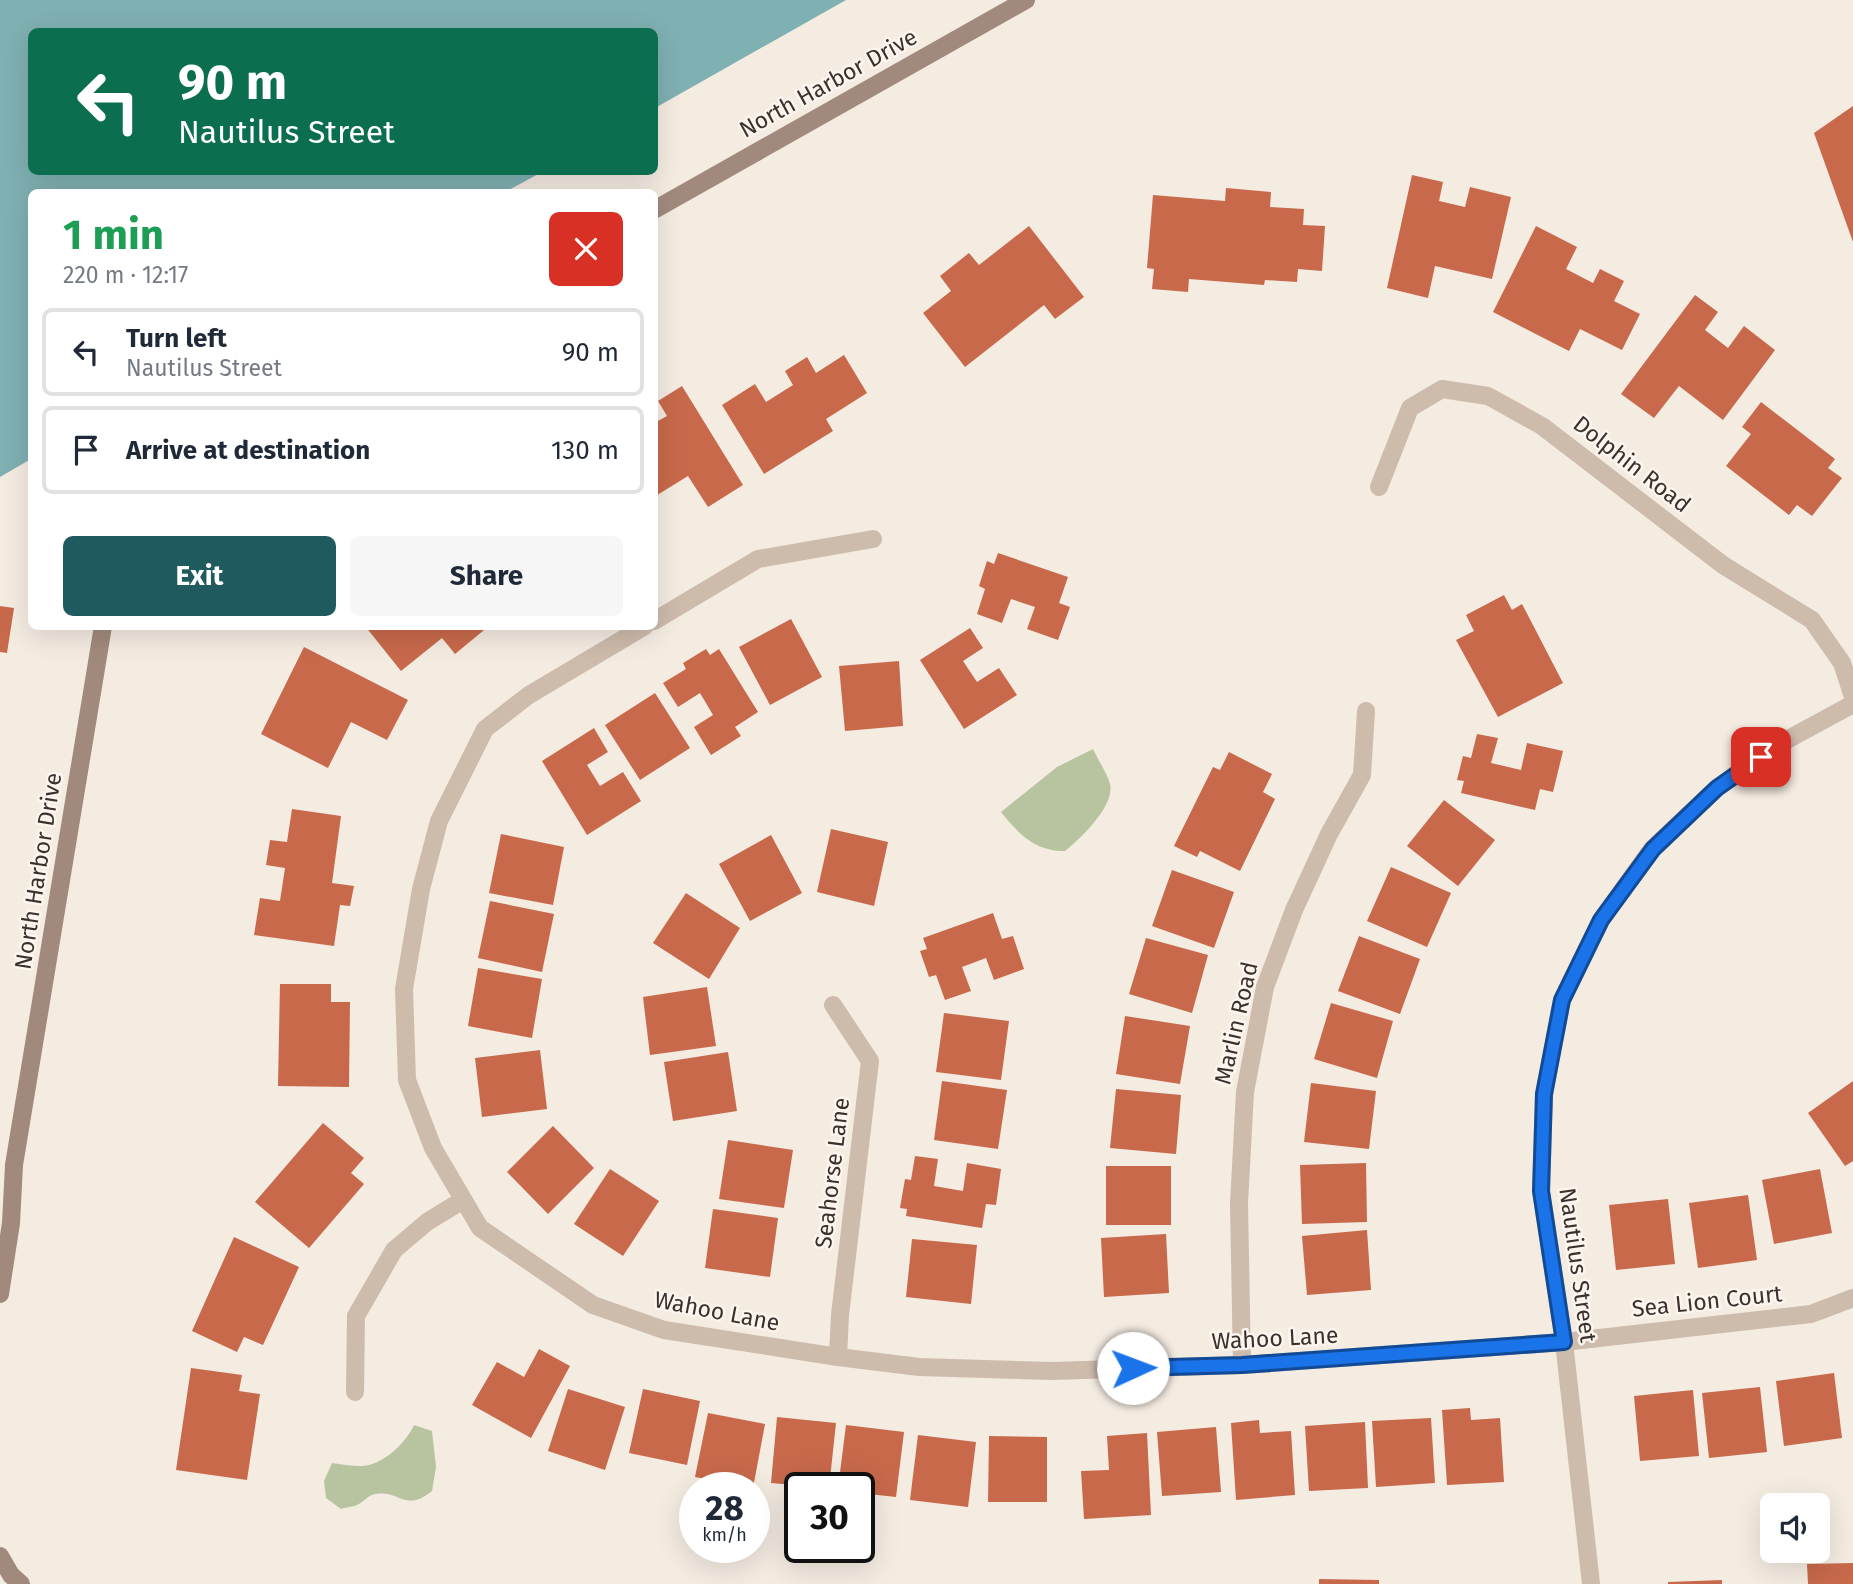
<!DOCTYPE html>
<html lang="en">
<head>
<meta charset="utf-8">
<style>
  :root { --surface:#fff; --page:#f6f6f7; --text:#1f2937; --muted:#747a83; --line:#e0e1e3; --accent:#1f5a5e }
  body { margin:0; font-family:"Fira Sans",sans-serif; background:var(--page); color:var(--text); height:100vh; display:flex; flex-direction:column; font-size:26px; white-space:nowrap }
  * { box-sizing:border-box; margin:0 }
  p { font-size:23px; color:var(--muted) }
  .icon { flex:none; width:38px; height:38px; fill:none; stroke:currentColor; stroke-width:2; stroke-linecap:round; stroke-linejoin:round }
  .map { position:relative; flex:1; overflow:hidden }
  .sheet { position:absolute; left:28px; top:189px; width:630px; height:441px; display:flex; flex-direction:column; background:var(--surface); border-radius:10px; box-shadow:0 7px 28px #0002 }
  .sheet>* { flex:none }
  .banner { position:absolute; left:28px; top:28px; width:630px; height:147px; border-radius:10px; box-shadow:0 7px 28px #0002; background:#0b6e4f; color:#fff; overflow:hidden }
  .tools { position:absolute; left:1760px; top:1493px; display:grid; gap:14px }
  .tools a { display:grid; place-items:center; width:70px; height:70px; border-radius:10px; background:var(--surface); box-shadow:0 7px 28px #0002; font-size:35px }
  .speed { position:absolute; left:679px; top:1472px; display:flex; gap:14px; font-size:35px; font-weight:700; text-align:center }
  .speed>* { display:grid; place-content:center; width:91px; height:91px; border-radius:50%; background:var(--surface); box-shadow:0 7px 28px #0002; line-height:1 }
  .speed small { font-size:18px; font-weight:400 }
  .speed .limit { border:4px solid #111; border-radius:10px; background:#fff; color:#111 }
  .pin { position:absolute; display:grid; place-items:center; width:60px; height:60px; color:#fff; margin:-30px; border-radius:14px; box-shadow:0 4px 10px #0006 }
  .me { position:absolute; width:77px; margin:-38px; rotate:88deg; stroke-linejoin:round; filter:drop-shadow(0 0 5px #0008) }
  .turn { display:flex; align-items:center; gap:24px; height:147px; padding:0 35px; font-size:32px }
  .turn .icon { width:91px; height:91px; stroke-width:2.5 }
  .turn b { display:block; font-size:49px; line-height:60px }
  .round { display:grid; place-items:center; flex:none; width:74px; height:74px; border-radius:10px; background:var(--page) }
  .summary { display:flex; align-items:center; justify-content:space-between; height:119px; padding:0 35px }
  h1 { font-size:42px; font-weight:700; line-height:52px; color:#1e9e55 }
  .button { display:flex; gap:14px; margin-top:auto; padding:14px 35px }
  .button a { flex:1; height:80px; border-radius:10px; background:var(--accent); color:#fff; font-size:28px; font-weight:700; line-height:80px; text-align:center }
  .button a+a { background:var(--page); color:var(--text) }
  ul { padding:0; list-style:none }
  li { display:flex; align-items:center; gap:21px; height:88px; margin:0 14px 10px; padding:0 21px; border:4px solid var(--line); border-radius:10px }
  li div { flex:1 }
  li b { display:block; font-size:26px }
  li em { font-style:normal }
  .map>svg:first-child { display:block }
</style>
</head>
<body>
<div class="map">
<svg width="1853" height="1584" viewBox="0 0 1853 1584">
  <rect width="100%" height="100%" fill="#f4ebe1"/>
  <g fill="#b8c4a0">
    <path d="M1093,749c5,11 14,24 17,35 5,22 -30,55 -45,67 -31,0 -46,-17 -64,-39l56,-45z"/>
    <path d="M414,1425l18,6 4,36 -4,24c-27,22 -32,-1 -56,3 -8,1 -11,7 -19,11 -4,2 -11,2 -16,4l-15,-11 -2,-17 8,-18c9,1 19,3 29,3 21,0 45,-23 53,-41z"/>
  </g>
  <polygon fill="#7fb0b2" points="0,0 846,0 655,108 654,32 32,32 32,172 542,172 505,192 32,192 31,459 0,477"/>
  <g fill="#c8694b">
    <polygon points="1853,106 1853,242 1814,133"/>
    <polygon points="1412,175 1443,182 1439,201 1465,207 1470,187 1511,197 1492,279 1435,266 1428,298 1387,288"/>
    <polygon points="1226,188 1271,192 1270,207 1304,209 1303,225 1325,226 1322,271 1298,269 1297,282 1265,280 1264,285 1189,279 1188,292 1152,289 1154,269 1147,268 1153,195 1225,201"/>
    <polygon points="1029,226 1084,297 1055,319 1044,305 965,367 923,313 951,291 940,276 969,253 979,265"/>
    <polygon points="1536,226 1577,247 1566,269 1593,283 1600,269 1624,281 1614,301 1640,314 1622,350 1580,329 1569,351 1493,312"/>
    <polygon points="1695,295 1718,312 1705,330 1728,348 1744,326 1775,350 1723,420 1679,386 1654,418 1621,394"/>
    <polygon points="844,355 867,393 826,419 833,431 764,474 722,405 755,384 766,402 793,385 785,371 807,357 816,373"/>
    <polygon points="682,386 743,485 708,507 688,476 654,497 654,423 667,416 658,401"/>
    <polygon points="1761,402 1835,459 1828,468 1842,478 1812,516 1797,505 1789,515 1726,466 1751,434 1742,427"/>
    <polygon points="998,553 1068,577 1059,603 1070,607 1058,640 1027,629 1035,607 1011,599 1002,623 977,614 985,589 979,586 987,561 994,564"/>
    <polygon points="1504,595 1512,610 1522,604 1563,683 1498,717 1456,640 1474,631 1466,615"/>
    <polygon points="0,606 14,608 7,653 0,652"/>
    <polygon points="791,619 822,677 770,705 739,647"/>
    <polygon points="365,626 489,626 455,654 442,638 401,671"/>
    <polygon points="970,628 983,648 963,661 977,682 999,668 1017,695 964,729 920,660"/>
    <polygon points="304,647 408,700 387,740 351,722 328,768 261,734"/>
    <polygon points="706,649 710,655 719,649 758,712 735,727 741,736 711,755 694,727 713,715 700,693 678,707 663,683 686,669 683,663"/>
    <polygon points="899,661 903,726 845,731 839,666"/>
    <polygon points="655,693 690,748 640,780 605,725"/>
    <polygon points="594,728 608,752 587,765 600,786 623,772 641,801 587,835 542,761"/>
    <polygon points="1477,734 1498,738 1491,763 1521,770 1527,743 1563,751 1553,792 1540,789 1535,810 1461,793 1464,781 1457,780 1463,756 1471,758"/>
    <polygon points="1229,752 1272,774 1263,792 1275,799 1240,871 1200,851 1197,857 1174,846 1213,767 1220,770"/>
    <polygon points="1444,800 1495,840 1458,886 1407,846"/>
    <polygon points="292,809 341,816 332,883 354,886 350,906 340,905 334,946 254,935 260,898 280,901 285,868 266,865 270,840 287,842"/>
    <polygon points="831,829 888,842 874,906 817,892"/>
    <polygon points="501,834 564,847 553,905 489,893"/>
    <polygon points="771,835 802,893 750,921 719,864"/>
    <polygon points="1391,867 1451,893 1427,947 1367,921"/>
    <polygon points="1172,870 1234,892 1214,948 1152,926"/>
    <polygon points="686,893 740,928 709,979 653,943"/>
    <polygon points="490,901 554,914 542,972 478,958"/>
    <polygon points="993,913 1002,939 1013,936 1024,969 994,980 986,958 962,967 971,991 945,1000 936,975 929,977 920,951 927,949 923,938"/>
    <polygon points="1359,936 1420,959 1400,1014 1338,991"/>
    <polygon points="1146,938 1208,955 1192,1013 1129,994"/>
    <polygon points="478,968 542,979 532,1038 468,1026"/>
    <polygon points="280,984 331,984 331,1002 350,1002 349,1087 278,1086"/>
    <polygon points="707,987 716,1046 650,1055 643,997"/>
    <polygon points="1331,1003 1393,1021 1377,1078 1314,1059"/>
    <polygon points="944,1013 1009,1021 1001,1080 936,1072"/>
    <polygon points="1125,1016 1190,1026 1180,1084 1116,1074"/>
    <polygon points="540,1050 547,1109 482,1117 475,1058"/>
    <polygon points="728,1052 737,1111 673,1121 664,1062"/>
    <polygon points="942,1081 1007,1090 998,1149 934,1140"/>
    <polygon points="1853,1081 1853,1161 1845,1166 1808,1113"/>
    <polygon points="1311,1083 1376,1091 1369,1149 1304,1142"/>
    <polygon points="1116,1089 1181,1095 1176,1154 1110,1148"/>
    <polygon points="323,1123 364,1158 351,1173 364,1184 309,1248 255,1202"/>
    <polygon points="553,1126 594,1168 548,1214 507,1172"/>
    <polygon points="728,1140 793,1150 784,1208 719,1199"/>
    <polygon points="915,1156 938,1159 934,1186 963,1191 967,1163 1001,1169 996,1205 986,1204 982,1228 906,1216 907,1209 900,1208 905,1179 911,1180"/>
    <polygon points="1366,1163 1367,1222 1302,1224 1300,1165"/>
    <rect x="1106" y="1166" width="65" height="59"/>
    <polygon points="610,1169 659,1201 623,1256 574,1224"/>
    <polygon points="1820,1169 1832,1233 1774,1244 1762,1180"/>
    <polygon points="1748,1195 1757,1260 1698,1268 1689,1203"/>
    <polygon points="1668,1199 1675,1264 1616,1270 1609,1205"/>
    <polygon points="713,1209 778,1218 770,1277 705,1268"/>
    <polygon points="1367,1230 1371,1290 1307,1295 1302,1236"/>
    <polygon points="1166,1234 1169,1293 1104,1297 1101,1238"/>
    <polygon points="234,1237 299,1267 263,1345 244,1337 237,1352 192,1331"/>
    <polygon points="912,1239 977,1245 971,1304 906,1297"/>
    <polygon points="539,1349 570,1366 531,1438 472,1405 497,1362 524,1377"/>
    <polygon points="191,1368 242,1375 239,1391 260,1394 247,1480 176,1470"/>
    <polygon points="1834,1373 1842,1438 1784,1446 1776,1381"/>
    <polygon points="1760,1387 1767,1452 1709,1458 1702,1393"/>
    <polygon points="568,1389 625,1407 605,1470 548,1451"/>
    <polygon points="643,1389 700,1401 687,1465 629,1453"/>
    <polygon points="1693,1390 1699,1456 1640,1461 1634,1396"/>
    <polygon points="1470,1408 1471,1420 1500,1418 1504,1482 1447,1485 1442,1410"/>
    <polygon points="708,1413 765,1424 753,1488 695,1477"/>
    <polygon points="777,1417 836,1423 829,1488 771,1483"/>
    <polygon points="1431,1418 1435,1483 1376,1487 1372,1421"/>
    <polygon points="1259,1420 1260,1433 1291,1431 1295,1495 1236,1500 1231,1423"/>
    <polygon points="1365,1422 1368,1488 1309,1491 1305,1426"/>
    <polygon points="846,1425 904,1432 896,1497 859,1493 859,1488 838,1488"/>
    <polygon points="1216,1427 1221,1492 1162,1496 1157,1432"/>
    <polygon points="1147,1433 1151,1515 1084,1519 1081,1471 1109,1470 1107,1436"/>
    <polygon points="918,1435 976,1442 968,1507 910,1500"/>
    <polygon points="989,1436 1047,1437 1047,1502 988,1502"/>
    <polygon points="1853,1563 1853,1584 1808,1584 1807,1564"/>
    <polygon points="1319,1579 1379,1580 1379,1584 1319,1584"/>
    <polygon points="1722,1580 1722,1584 1668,1584 1668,1582"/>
  </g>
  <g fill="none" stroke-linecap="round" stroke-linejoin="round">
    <g stroke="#cdbbac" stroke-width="18">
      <polyline points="1379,487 1410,408 1442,389 1488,396 1542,426 1723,565 1812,620 1842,663 1853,697"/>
      <polyline points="654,621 758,559 873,539"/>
      <polyline points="645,626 529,695 485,729 439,821 421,889 404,989 407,1080 433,1148 480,1228 593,1305 664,1330 838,1357 919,1367 1052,1371 1242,1365 1564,1342 1811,1314 1853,1298"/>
      <polyline points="833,1005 870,1061 840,1315 838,1357"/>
      <polyline points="1242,1365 1239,1203 1245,1092 1265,987 1294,910 1329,834 1362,775 1366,711"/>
      <polyline points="355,1392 356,1316 394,1250 427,1222 463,1200"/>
      <polyline points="1591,1584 1564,1342 1541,1191 1544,1094 1562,1000 1601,920 1652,849 1717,788 1783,742 1853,704"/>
    </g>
    <g stroke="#a18a7d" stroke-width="18">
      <polyline points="654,210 1026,0"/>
      <polyline points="0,1294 11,1223 14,1165 103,626"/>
      <polyline points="0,1556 11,1575 21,1584"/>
    </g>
  </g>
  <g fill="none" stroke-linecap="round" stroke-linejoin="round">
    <g stroke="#114b97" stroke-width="18">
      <polyline id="route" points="1133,1368 1242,1365 1564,1342 1541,1191 1544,1094 1562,1000 1601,920 1653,849 1717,788 1761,757"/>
    </g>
    <use href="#route" stroke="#1a73e8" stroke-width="12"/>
  </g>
  <g text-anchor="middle" stroke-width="5" stroke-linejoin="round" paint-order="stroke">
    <g font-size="23" fill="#3b302b" stroke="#fbf5ee">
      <text transform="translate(828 83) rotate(-29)" y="8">North Harbor Drive</text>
      <text transform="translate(1632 464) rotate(38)" y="8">Dolphin Road</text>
      <text transform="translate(38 871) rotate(-81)" y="8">North Harbor Drive</text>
      <text transform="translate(1236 1023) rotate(-77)" y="8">Marlin Road</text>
      <text transform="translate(832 1173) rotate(-83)" y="8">Seahorse Lane</text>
      <text transform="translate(1578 1265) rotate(82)" y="8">Nautilus Street</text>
      <text transform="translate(1707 1301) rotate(-6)" y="8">Sea Lion Court</text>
      <text transform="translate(717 1311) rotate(11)" y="8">Wahoo Lane</text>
      <text transform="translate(1275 1338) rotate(-3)" y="8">Wahoo Lane</text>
    </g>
  </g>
</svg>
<div class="tools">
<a><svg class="icon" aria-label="sound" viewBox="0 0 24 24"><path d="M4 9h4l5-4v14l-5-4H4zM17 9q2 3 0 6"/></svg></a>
</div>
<div class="speed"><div>28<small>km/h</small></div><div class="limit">30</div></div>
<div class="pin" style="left:1761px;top:757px;background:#d93025"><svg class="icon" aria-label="arrive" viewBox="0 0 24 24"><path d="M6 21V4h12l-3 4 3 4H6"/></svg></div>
<svg class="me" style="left:1133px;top:1368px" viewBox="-20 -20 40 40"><circle r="19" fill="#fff"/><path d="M0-13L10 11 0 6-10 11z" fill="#1a73e8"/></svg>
<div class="banner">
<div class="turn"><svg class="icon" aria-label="left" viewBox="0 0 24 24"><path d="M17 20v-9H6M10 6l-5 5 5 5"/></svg><div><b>90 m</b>Nautilus Street</div></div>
</div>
<section class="sheet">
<div class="summary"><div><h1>1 min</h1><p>220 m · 12:17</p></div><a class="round" style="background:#d93025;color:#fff"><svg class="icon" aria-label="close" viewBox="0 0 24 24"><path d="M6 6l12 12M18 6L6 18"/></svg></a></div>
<ul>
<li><svg class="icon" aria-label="left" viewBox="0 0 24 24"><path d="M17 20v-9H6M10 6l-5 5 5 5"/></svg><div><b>Turn left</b><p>Nautilus Street</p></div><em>90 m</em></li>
<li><svg class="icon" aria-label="arrive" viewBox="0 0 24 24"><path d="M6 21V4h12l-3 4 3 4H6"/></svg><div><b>Arrive at destination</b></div><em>130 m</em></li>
</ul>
<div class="button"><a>Exit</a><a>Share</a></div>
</section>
</div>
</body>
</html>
